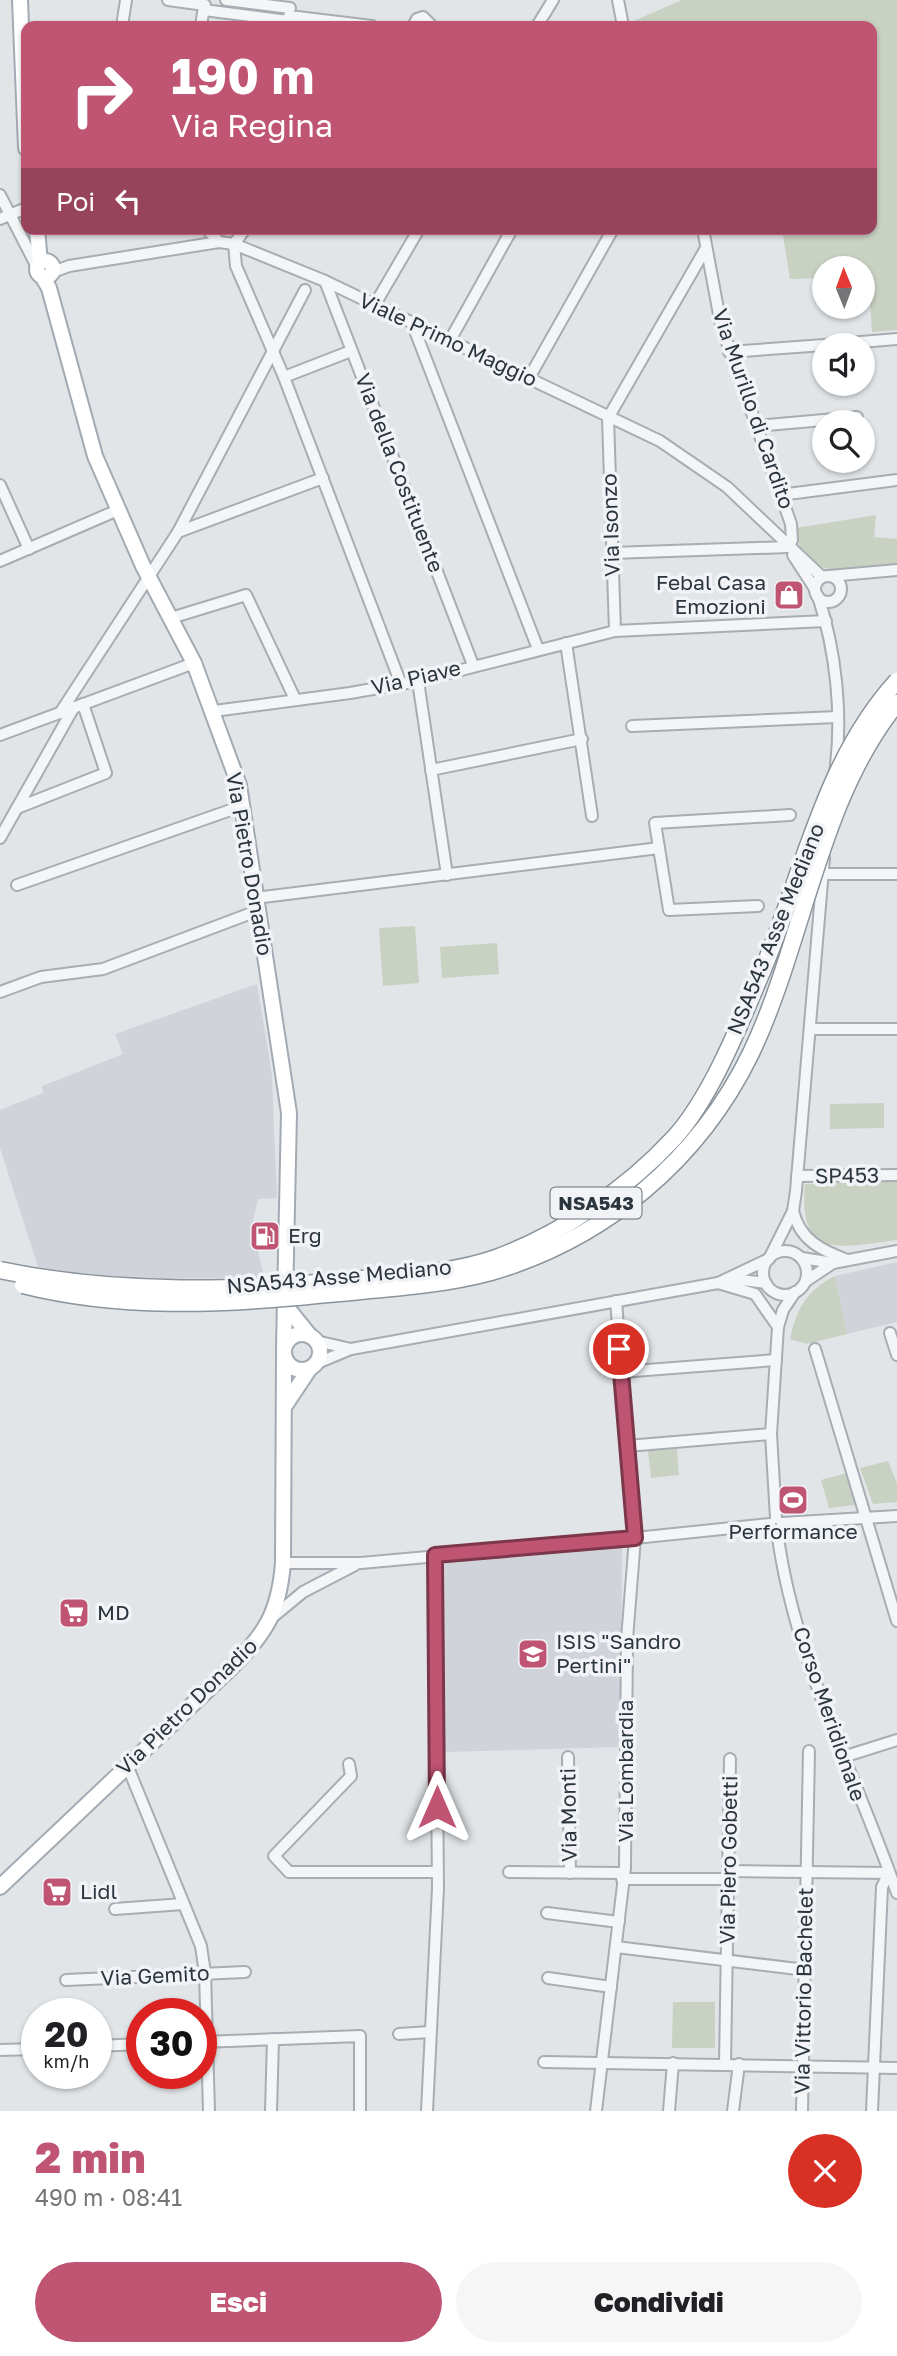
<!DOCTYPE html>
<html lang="it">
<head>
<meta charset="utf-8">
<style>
  :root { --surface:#fff; --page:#f6f6f6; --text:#202124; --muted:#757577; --accent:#bf5473 }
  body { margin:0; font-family:"Golos Text",sans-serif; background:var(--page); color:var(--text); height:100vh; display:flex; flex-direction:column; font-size:26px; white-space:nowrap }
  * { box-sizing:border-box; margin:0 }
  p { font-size:23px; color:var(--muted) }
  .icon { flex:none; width:38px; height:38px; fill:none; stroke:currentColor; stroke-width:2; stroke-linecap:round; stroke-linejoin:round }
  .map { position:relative; height:2111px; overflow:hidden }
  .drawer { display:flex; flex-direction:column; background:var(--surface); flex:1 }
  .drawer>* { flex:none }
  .top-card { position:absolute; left:21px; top:21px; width:856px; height:214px; border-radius:14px; box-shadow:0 2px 5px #0004; background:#bf5473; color:#fff; overflow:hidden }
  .needle { width:46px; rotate:359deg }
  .buttons { position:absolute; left:812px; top:256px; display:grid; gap:14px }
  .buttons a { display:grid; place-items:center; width:63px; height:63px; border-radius:50%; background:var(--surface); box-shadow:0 2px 5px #0004; font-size:35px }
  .speed { position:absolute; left:21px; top:1998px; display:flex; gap:14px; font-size:35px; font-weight:700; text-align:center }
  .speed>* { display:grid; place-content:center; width:91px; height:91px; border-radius:50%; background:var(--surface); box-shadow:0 2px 5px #0004; line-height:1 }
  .speed small { font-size:18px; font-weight:400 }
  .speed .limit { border:10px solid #d22; background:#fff; color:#111 }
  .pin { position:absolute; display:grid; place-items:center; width:60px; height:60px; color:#fff; margin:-30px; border:4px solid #fff; border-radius:50%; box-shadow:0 2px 7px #0007 }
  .me { position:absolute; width:77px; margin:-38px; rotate:0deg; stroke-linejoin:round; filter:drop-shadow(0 0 5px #0008) }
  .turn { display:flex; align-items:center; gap:24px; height:147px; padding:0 35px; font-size:32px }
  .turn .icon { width:91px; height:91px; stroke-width:2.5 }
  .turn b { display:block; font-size:49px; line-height:60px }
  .then { display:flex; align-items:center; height:66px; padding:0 35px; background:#0003; gap:14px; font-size:26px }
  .round { display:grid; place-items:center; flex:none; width:74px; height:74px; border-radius:37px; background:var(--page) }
  .summary { display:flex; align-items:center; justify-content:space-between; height:119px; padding:0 35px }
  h1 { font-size:42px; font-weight:800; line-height:52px; color:var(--accent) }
  .button { display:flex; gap:14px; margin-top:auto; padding:14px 35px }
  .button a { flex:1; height:80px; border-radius:42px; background:var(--accent); color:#fff; font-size:28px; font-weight:800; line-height:80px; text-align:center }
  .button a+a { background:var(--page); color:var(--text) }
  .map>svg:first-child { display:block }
</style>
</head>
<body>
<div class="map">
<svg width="897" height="2111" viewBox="0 0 897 2111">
  <rect width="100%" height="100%" fill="#e1e5e8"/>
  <g fill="#d0d4da">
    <polygon points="257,984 272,1075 277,1198 258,1199 252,1226 264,1277 156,1279 48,1272 38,1267 0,1148 0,1110 43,1093 42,1086 123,1054 115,1034"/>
    <polygon points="897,1262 897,1322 847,1334 835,1276"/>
    <polygon points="622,1547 621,1747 444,1752 445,1560"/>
  </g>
  <g fill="#c9d1c3">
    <polygon points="682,0 897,0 897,330 872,332 870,301 863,301 863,268 824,268 824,278 790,279 782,229 872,229 872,26 629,26 629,23"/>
    <path d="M876,515l-2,22 23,2v26c-29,3 -78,16 -97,-14l-4,-23z"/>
    <polygon points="415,926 419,983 383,986 379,928"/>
    <polygon points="497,943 499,974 442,978 440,947"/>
    <polygon points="884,1103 884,1128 830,1129 830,1104"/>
    <path d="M897,1181v59c-57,7 -99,21 -92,-56z"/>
    <path d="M835,1276l12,58 -40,10 -17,-5c6,-30 17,-49 45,-63z"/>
    <polygon points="677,1449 679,1475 651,1478 648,1451"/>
    <polygon points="888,1461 897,1483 897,1502 873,1504 860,1468"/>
    <polygon points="847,1473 855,1505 829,1508 821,1480"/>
    <polygon points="673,2002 715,2002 715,2048 672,2048"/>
  </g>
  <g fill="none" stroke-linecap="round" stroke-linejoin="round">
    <g stroke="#a7adb2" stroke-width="14">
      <g id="minor">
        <polyline points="168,0 205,5"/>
        <polyline points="226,0 290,8"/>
        <polyline points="618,0 623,26"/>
        <polyline points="204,10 288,21"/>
        <polyline points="289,16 372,26"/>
        <polyline points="122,26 126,0"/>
        <polyline points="201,26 204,6"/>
        <polyline points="413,26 417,19 423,17 432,26"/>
        <polyline points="537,26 553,0"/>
        <polyline points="0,195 37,267"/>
        <polyline points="0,219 26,208"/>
        <polyline points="207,229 219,242"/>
        <polyline points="245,229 234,244 236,266 284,377 401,684"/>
        <polyline points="703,229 721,325 791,524 792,540 788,547"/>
        <polyline points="53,272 69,266 219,242 234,244 325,281 660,441 727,487 822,577"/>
        <polyline points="325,281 473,665"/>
        <polyline points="374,306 419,229"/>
        <polyline points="412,323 538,649"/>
        <polyline points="449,342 512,229"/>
        <polyline points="825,345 897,339"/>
        <polyline points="729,352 824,345"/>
        <polyline points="284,377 351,351"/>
        <polyline points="529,378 613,229"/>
        <polyline points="757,426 857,417"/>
        <polyline points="0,485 29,549"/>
        <polyline points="780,495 897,480"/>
        <polyline points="178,532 323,478"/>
        <polyline points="612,553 788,547"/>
        <polyline points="793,555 815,589"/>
        <polyline points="0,561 118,510"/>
        <polyline points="829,576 897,570"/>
        <circle cx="828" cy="589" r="13"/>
        <path d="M818,596c18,55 25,119 17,177"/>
        <polyline points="171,618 246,595 295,699"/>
        <polyline points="615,631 608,418 706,248"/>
        <polyline points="566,643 592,816"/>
        <polyline points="418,681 447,875"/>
        <polyline points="214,711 350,693 418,681 615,631 826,621"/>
        <polyline points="60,713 178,532 305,290"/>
        <polyline points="632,726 837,717"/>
        <polyline points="0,735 194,663"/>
        <polyline points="431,770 582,739"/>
        <polyline points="17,808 106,773 83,704"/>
        <polyline points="0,838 74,707"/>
        <polyline points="659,848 655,823 790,815"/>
        <polyline points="823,874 897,874"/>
        <polyline points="17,885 242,806"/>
        <polyline points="255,898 659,848 669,910 758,906"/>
        <polyline points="0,992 41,977 103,969 257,911"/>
        <polyline points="811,1029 897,1029"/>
        <polyline points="797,1176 897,1175"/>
        <path d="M793,1211c7,29 28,39 54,49"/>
        <circle cx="785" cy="1273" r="22"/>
        <polyline points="802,1258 833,1263 897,1251"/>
        <polyline points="733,1279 766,1283"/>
        <polyline points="806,1281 833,1263"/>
        <polyline points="718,1283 755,1294 778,1327"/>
        <polyline points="890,1333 897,1355"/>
        <polyline points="316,1341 351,1349"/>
        <polyline points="815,1349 897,1621"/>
        <polyline points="315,1364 351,1349 718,1283 769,1259 793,1211 796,1191 824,858"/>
        <polyline points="621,1372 776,1360"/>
        <polyline points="627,1446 771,1434"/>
        <polyline points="776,1518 771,1434 778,1327 783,1310 795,1292"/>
        <polyline points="782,1523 897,1516"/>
        <path d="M777,1530c16,127 78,243 120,363"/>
        <polyline points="283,1563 361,1563 635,1538 616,1301"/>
        <polyline points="274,1616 303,1592 355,1565"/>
        <polyline points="568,1757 570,1873"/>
        <polyline points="843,1757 897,1740"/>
        <polyline points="349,1764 351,1776 274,1856 289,1872 437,1872"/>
        <polyline points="127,1765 201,1946 205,1973 209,2111"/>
        <polyline points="729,1871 889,1873 882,1887 872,2111"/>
        <polyline points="509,1872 624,1873"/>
        <polyline points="622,1879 729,1879"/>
        <polyline points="115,1909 183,1904"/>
        <polyline points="547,1913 619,1922"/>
        <polyline points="616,1947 806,1970"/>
        <polyline points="548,1978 611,1987"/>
        <polyline points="66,1980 245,1972"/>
        <polyline points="399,2034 430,2032"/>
        <polyline points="201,2042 360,2036 360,2111"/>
        <polyline points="96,2046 142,2044"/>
        <polyline points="0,2050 37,2049"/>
        <polyline points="544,2062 897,2068"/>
        <polyline points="725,2064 730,1759"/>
        <polyline points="271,2111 273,2039"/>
        <polyline points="427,2111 438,1888 435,1555"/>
        <polyline points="596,2111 625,1868 627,1639 635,1538 770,1524"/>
        <polyline points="669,2111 673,2063"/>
        <polyline points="733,2111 739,2064"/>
        <polyline points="802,2111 809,1751"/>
      </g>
    </g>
    <g stroke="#a2abb3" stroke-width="18">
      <g id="major">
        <polyline points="20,0 26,148"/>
        <polyline points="37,229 40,262"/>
        <circle cx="45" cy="269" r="8"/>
        <polyline points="42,276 49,288 95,456 143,566 194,663 239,785 289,1113 284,1347"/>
        <polyline points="285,1305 310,1336"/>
        <circle cx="302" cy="1352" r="18"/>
        <polyline points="284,1407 310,1368"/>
        <path d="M0,1887l232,-220c34,-34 47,-55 51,-104l1,-206"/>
      </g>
    </g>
    <use href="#minor" stroke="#f3f5f7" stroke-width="10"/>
    <use href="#major" stroke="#fff" stroke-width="14"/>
    <g stroke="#8a949d" stroke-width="19" stroke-linecap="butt">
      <g id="highway-bridge">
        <path d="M0,1270c120,25 241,21 362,9 44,-4 91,-6 134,-21 65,-24 131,-69 178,-120 35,-38 64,-109 84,-157 44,-100 64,-218 139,-300"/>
        <path d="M23,1285c95,24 197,20 294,10 58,-6 118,-8 174,-23 114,-33 208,-112 260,-219 53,-111 67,-253 146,-350"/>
      </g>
    </g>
    <use href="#highway-bridge" stroke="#fff" stroke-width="16"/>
  </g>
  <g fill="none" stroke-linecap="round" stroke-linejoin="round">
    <g stroke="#7c374b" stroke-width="18">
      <polyline id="route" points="437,1807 435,1555 635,1538 619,1349"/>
    </g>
    <use href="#route" stroke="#bf5473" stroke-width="12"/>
  </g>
  <defs>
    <g id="shop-square" transform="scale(1.575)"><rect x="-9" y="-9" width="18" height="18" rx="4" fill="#bf5473" stroke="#f1f3f6"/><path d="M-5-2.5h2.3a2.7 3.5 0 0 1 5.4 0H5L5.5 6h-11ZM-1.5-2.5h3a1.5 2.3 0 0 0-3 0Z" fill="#fff"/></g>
    <g id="fuel-square" transform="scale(1.575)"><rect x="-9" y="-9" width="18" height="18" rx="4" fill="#bf5473" stroke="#f1f3f6"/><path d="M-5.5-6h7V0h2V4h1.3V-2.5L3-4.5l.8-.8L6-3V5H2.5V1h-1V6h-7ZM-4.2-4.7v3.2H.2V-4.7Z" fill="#fff"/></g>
    <g id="stadium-square" transform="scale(1.575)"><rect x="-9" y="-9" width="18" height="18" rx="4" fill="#bf5473" stroke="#f1f3f6"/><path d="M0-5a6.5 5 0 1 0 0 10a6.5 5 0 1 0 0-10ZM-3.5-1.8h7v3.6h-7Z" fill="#fff"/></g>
    <g id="supermarket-square" transform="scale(1.575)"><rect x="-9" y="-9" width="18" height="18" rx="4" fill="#bf5473" stroke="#f1f3f6"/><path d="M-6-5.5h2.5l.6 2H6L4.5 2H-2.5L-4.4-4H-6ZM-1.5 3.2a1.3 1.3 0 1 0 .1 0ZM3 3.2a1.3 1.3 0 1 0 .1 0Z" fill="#fff"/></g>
    <g id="school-square" transform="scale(1.575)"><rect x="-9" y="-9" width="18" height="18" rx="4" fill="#bf5473" stroke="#f1f3f6"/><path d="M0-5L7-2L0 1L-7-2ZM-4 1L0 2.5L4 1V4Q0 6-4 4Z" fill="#fff"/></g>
  </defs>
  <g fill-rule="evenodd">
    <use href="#shop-square" x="789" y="595"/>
    <use href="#fuel-square" x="265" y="1236"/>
    <use href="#stadium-square" x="793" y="1500"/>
    <use href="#supermarket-square" x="74" y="1613"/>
    <use href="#school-square" x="533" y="1654"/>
    <use href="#supermarket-square" x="57" y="1892"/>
  </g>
  <g text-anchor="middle" stroke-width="7" stroke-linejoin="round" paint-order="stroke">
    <rect fill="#f1f3f6" stroke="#666e75" stroke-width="2" x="550.5" y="1187.5" width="91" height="31" rx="5"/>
    <g font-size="19" font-weight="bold" fill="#2b353e">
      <text x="596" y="1210">NSA543</text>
    </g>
    <g font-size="21" fill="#2b353e" stroke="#f1f3f6">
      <text transform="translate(448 340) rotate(25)" y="7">Viale Primo Maggio</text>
      <text transform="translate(753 409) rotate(71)" y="7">Via Murillo di Cardito</text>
      <text transform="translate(399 473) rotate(69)" y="7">Via della Costituente</text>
      <text transform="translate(611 525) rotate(-92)" y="7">Via Isonzo</text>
      <text transform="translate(416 678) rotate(-13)" y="7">Via Piave</text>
      <text transform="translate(249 864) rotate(80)" y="7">Via Pietro Donadio</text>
      <text transform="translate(776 929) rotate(-68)" y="7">NSA543 Asse Mediano</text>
      <text transform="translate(847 1176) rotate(-1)" y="7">SP453</text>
      <text transform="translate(339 1277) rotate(-5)" y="7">NSA543 Asse Mediano</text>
      <text transform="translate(187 1707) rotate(-44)" y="7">Via Pietro Donadio</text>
      <text transform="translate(829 1714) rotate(71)" y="7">Corso Meridionale</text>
      <text transform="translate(626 1771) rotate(-90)" y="7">Via Lombardia</text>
      <text transform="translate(569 1815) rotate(-91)" y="7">Via Monti</text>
      <text transform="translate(729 1860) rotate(-89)" y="7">Via Piero Gobetti</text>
      <text transform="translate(155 1976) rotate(-3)" y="7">Via Gemito</text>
      <text transform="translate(804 1991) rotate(-89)" y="7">Via Vittorio Bachelet</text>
    </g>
    <g font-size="21" fill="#2b353e" stroke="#f1f3f6" text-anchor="start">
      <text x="766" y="590" text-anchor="end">Febal Casa<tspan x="766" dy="24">Emozioni</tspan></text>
      <text x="288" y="1243">Erg</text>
      <text x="793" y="1539" text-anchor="middle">Performance</text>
      <text x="97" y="1620">MD</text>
      <text x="556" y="1649">ISIS "Sandro<tspan x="556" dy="24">Pertini"</tspan></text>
      <text x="80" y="1899">Lidl</text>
    </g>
  </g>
</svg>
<div class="buttons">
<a><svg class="needle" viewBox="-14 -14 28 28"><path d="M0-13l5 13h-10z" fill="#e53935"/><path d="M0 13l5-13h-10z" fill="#757577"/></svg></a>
<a><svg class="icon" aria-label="sound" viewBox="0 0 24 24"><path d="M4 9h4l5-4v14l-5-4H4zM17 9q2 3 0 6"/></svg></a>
<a><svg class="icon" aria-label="search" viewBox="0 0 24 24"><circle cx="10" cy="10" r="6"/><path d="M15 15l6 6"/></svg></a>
</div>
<div class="speed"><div>20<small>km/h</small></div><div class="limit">30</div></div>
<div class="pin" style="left:619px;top:1349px;background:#d93025"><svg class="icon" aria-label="arrive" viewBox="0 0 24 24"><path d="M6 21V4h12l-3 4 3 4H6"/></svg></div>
<svg class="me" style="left:437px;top:1807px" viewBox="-20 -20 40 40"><path d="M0-17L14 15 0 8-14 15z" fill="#bf5473" stroke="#fff" stroke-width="4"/></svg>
<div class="top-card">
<div class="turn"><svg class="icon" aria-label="right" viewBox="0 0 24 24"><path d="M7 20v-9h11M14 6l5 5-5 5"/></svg><div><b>190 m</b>Via Regina</div></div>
<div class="then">Poi<svg class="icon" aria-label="left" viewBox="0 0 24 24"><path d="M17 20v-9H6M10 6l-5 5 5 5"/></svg></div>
</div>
</div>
<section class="drawer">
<div class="summary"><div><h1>2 min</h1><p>490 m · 08:41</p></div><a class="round" style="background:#d93025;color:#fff"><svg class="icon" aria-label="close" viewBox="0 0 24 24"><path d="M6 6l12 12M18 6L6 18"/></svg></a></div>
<div class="button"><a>Esci</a><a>Condividi</a></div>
</section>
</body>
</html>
